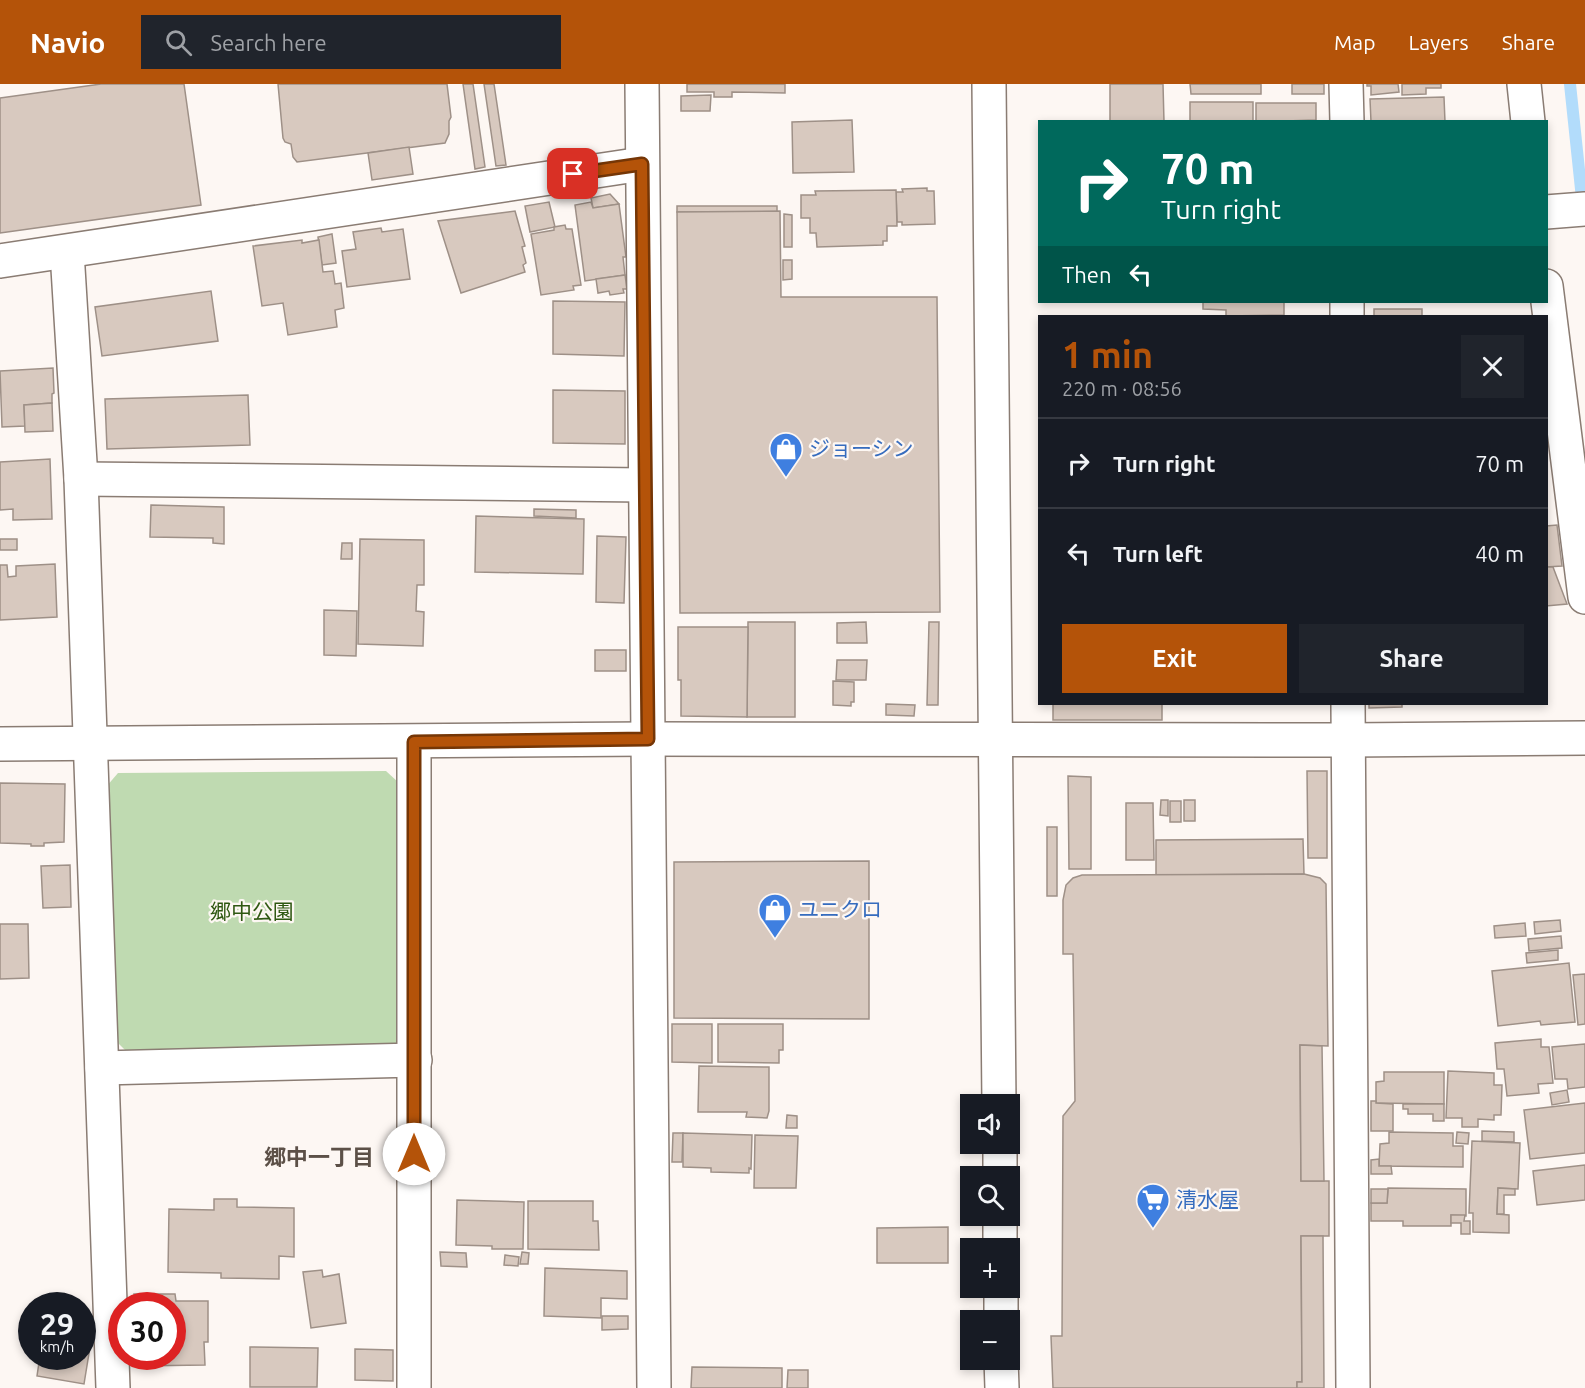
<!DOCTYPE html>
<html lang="en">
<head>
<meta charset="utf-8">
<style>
  :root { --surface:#171b24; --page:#20242c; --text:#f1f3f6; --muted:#9ea1a6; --line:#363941; --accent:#b45309 }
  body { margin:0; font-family:Ubuntu,"Noto Sans JP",sans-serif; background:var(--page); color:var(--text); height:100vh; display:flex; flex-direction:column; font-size:22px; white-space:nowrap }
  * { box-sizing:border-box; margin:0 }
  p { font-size:20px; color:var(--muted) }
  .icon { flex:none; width:33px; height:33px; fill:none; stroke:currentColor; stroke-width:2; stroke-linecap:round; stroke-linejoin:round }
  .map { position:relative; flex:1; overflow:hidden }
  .drawer { position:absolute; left:1038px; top:231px; width:510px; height:390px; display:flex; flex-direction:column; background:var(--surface); border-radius:0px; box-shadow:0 3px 9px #0003 }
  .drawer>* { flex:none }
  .banner { position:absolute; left:1038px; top:36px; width:510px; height:183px; border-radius:0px; box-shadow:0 3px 9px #0003; background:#00695c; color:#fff; overflow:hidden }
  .buttons { position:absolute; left:960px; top:1010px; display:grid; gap:12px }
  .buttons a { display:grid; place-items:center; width:60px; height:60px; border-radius:0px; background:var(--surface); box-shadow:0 3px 9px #0003; font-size:30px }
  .speed { position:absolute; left:18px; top:1208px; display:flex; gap:12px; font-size:30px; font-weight:700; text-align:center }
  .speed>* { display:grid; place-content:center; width:78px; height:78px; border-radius:50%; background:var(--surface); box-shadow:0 3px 9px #0003; line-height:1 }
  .speed small { font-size:15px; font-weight:400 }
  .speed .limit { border:9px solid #d22; background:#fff; color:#111 }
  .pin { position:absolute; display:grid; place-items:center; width:51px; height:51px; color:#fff; margin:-26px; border-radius:12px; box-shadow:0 3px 9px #0006 }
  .me { position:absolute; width:66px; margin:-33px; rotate:0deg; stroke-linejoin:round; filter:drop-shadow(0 0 4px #0008) }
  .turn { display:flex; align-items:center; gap:21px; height:126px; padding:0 24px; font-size:27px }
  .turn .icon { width:78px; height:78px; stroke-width:2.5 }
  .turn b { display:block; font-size:42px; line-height:51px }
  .then { display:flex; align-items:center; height:57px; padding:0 24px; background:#0003; gap:12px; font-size:22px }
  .round { display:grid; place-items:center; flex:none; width:63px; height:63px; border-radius:0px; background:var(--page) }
  .summary { display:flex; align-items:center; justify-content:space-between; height:102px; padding:0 24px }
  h1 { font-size:36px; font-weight:700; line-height:45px; color:var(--accent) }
  .cta { display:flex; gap:12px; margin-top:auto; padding:12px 24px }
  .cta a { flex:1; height:69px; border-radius:0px; background:var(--accent); color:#fff; font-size:24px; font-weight:700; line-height:69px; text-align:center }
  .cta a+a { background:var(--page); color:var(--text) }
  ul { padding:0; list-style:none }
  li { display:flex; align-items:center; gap:18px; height:90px; padding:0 24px; border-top:2px solid var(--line) }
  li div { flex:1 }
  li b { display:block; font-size:22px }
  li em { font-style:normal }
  header { display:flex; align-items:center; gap:36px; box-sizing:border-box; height:84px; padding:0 30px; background:var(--accent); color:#fff }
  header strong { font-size:28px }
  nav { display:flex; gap:33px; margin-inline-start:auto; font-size:21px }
  .search { width:420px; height:54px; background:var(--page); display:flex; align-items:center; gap:15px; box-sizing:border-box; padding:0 21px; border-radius:0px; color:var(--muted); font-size:22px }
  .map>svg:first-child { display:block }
</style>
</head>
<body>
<header>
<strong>Navio</strong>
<div class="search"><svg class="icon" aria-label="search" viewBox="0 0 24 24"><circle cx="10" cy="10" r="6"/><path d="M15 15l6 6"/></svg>Search here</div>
<nav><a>Map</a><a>Layers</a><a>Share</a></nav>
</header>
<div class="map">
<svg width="1585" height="1304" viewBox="0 0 1585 1304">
  <rect width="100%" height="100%" fill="#fdf7f3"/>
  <polygon fill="#bfdab1" points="386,687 399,699 398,958 386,968 128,969 117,958 106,703 118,689"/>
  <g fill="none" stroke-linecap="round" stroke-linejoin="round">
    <polyline stroke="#b2dcfb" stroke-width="12" points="1570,0 1583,124"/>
  </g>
  <g fill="#d8c9bf" stroke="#9e9087" stroke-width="1.5">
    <polygon points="101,0 184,0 201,121 0,149 0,14"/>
    <polygon points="278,0 447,0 451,33 449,37 449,50 445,59 297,78 293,73 291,60 285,58 283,54"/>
    <polygon points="463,0 473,0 485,83 475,85"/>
    <polygon points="484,0 494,0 506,81 496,82"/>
    <polygon points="687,0 785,0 785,9 732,8 732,13 714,13 714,8 687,8"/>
    <polygon points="1110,0 1163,0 1164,38 1110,38"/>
    <polygon points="1190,0 1261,0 1261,10 1191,10"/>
    <rect x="1292" y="0" width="32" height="10"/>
    <polygon points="1367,0 1398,0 1399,8 1371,11 1371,2 1367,2"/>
    <polygon points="1402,0 1441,0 1441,4 1426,4 1426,10 1402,11"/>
    <polygon points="711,11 710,27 681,27 681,12"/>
    <polygon points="1444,13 1445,38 1371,38 1370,15"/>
    <rect x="1190" y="18" width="63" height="20"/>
    <polygon points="1256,19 1316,19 1316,36 1256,38"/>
    <polygon points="852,36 854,88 793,89 792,38"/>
    <polygon points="409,63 413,90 372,96 368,69"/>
    <polygon points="927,104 927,107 934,107 935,140 902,141 902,138 897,138 896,108 903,108 902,105"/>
    <polygon points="896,106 897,142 887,142 887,157 883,157 883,161 817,163 816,149 810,149 810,134 801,134 801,111 816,111 815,107"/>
    <polygon points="610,110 619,120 593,124 591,114"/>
    <polygon points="549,118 555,143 530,148 525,122"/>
    <polygon points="591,118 593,124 619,120 626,173 623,173 625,191 585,197 575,121"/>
    <rect x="677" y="122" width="100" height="6"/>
    <polygon points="515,127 525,162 522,163 526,179 523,181 525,188 461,209 438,137"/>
    <polygon points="780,127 781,213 937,213 940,528 680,529 677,128"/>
    <polygon points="784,130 792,131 792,163 784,163"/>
    <polygon points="565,141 566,145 572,145 581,201 573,202 574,206 541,211 531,150 554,146 554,143"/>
    <polygon points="381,144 382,148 403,145 410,195 347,203 342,167 356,165 353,148"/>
    <polygon points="332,150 336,179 322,181 318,153"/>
    <polygon points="302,156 302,159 319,156 323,188 333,187 335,200 341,199 344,224 335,226 337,243 288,251 283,219 262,222 253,162"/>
    <polygon points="783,176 792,176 792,195 783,196"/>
    <polygon points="625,191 627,205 623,205 624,209 610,211 609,207 598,209 596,195"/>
    <polygon points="211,207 218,257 102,272 95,223"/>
    <polygon points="553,217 625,218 624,272 553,270"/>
    <polygon points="1203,218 1284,218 1284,231 1226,232 1226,226 1203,225"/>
    <rect x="1374" y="225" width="48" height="7"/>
    <polygon points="53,284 54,309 52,310 52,319 24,321 25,342 2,343 0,287"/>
    <polygon points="553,306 625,307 625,360 553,359"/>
    <polygon points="248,311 250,361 107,365 105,315"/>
    <polygon points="52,319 53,347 25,348 24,321"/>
    <polygon points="50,375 52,435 13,436 13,425 0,426 0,378"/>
    <polygon points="151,421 224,423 224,460 213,459 213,454 150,453"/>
    <polygon points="534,425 576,426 576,434 534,432"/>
    <polygon points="476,432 584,435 583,490 475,488"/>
    <polygon points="1557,441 1562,482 1546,483 1546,442"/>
    <polygon points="597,452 626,453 624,519 596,518"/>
    <rect x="0" y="455" width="17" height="11"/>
    <polygon points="360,455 424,456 424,501 417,501 416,527 424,528 423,562 358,560"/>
    <polygon points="342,459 352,459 352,475 341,475"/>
    <polygon points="55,480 57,533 0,536 0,481 7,481 8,493 16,492 16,482"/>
    <polygon points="1546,483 1553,483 1567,520 1546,522"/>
    <polygon points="324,526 357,527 356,572 324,571"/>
    <polygon points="748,538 795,538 795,633 747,633"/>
    <polygon points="866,538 867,559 837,559 837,539"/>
    <polygon points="929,538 939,538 938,621 927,621"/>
    <polygon points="678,543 748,543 747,633 681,632 681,596 678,596"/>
    <rect x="595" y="566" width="31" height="21"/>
    <polygon points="837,576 867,576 866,596 836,596"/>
    <polygon points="833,597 854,598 854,618 851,618 851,622 833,621"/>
    <polygon points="886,620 915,621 914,632 886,631"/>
    <rect x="1053" y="620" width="109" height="16"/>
    <polygon points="1369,620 1402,620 1402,623 1369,624"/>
    <polygon points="1307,687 1327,687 1327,774 1308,774"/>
    <polygon points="1068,692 1091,693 1091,785 1069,785"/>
    <polygon points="0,699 65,700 64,758 44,759 44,762 31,762 31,760 0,759"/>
    <polygon points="1161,716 1168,716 1168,732 1160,731"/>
    <rect x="1184" y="716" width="11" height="21"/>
    <rect x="1170" y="717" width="11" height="21"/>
    <polygon points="1126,719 1153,719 1154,776 1126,776"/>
    <rect x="1047" y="743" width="10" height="69"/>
    <polygon points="1303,755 1304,790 1156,791 1156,756"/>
    <polygon points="869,777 869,935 674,934 674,778"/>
    <polygon points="70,781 71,823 43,824 41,782"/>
    <polygon points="1304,790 1320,794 1326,800 1328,962 1300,961 1301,1097 1329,1097 1329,1152 1301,1152 1302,1298 1297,1298 1297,1304 1053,1304 1051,1252 1062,1252 1063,1032 1075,1017 1073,870 1063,870 1063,816 1066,801 1073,794 1082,791"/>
    <polygon points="1560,836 1561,847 1535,850 1534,838"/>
    <polygon points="1525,839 1526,852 1495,854 1494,842"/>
    <polygon points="0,840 28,840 29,894 0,895"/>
    <polygon points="1561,852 1562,864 1529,867 1528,855"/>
    <polygon points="1558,866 1558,876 1527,879 1526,869"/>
    <polygon points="1569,879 1575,938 1541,941 1540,937 1498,942 1492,887"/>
    <polygon points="1585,890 1585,940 1578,941 1573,891"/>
    <polygon points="672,940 712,940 712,979 672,978"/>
    <polygon points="718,940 783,940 783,966 779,966 779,979 718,978"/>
    <polygon points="1541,955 1541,963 1549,963 1553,999 1538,1000 1539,1009 1507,1012 1504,985 1497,985 1495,959"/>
    <polygon points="1585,960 1585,1003 1568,1005 1567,995 1555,995 1552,963"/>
    <polygon points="1300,961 1322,962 1324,1097 1301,1097"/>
    <polygon points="699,982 769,983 769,1027 767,1034 746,1033 747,1028 698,1028"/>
    <polygon points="1448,987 1494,989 1494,1001 1502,1001 1501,1031 1494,1031 1494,1036 1478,1035 1478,1043 1462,1043 1462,1034 1446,1034"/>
    <polygon points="1384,988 1444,988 1444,1020 1376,1019 1376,998 1384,997"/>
    <polygon points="1567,1006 1569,1018 1552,1021 1550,1009"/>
    <polygon points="1371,1017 1376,1017 1376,1019 1393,1020 1393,1047 1371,1047"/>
    <polygon points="1585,1019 1585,1069 1530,1075 1524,1026"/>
    <polygon points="1403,1020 1444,1020 1444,1037 1433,1037 1433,1030 1408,1030 1408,1025 1403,1025"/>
    <polygon points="787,1031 797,1032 797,1044 786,1044"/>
    <polygon points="1482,1047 1514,1048 1514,1058 1482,1057"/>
    <polygon points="1389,1048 1453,1049 1453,1062 1463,1062 1463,1083 1379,1082 1380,1060 1389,1059"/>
    <polygon points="1457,1048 1469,1049 1468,1060 1456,1059"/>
    <polygon points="673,1049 683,1049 682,1078 672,1078"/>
    <polygon points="683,1049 752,1051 751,1085 749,1084 749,1089 711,1088 711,1084 683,1083"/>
    <polygon points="755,1051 798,1052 796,1104 754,1104"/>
    <polygon points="1472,1057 1520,1059 1518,1105 1498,1104 1497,1130 1509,1131 1509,1149 1473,1148 1473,1129 1469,1129"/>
    <polygon points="1379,1075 1379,1082 1391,1082 1392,1090 1371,1090 1371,1076"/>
    <polygon points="1585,1081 1585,1116 1537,1121 1533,1087"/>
    <polygon points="1388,1104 1466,1105 1466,1132 1451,1131 1451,1142 1403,1142 1403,1137 1371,1137 1371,1119 1387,1119"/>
    <polygon points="1498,1104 1515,1105 1515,1111 1504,1111 1504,1130 1497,1130"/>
    <polygon points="1371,1105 1388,1105 1387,1119 1371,1119"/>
    <polygon points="214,1115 237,1115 237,1123 294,1124 294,1173 279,1172 279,1195 221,1194 221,1189 168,1188 169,1125 214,1126"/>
    <polygon points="457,1116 524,1118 523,1165 492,1165 492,1162 456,1161"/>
    <polygon points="528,1117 593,1117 593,1137 598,1137 599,1166 528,1165"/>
    <polygon points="1451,1131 1465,1131 1464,1137 1470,1137 1470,1150 1461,1150 1461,1139 1451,1139"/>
    <polygon points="948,1143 948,1179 877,1179 877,1144"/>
    <polygon points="1301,1152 1323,1152 1324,1304 1297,1304 1297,1298 1302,1298"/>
    <polygon points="440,1168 466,1169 467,1183 441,1182"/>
    <polygon points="522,1168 529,1169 528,1180 520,1180"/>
    <polygon points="505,1171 519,1173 518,1182 504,1181"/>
    <polygon points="545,1184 627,1187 627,1215 601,1214 601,1234 544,1232"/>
    <polygon points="322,1186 323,1193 339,1190 346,1239 311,1244 303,1188"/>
    <polygon points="134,1210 175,1210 176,1217 208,1217 208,1258 204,1258 205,1281 136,1282 136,1272 172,1272 172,1221 134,1221"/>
    <polygon points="602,1232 628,1232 628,1245 602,1246"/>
    <polygon points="82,1261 90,1263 84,1300 37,1292 40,1272 82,1272"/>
    <polygon points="250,1263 318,1264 317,1303 250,1303"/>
    <polygon points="355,1265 393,1266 393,1297 355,1296"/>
    <polygon points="692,1283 782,1284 782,1304 691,1304"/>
    <polygon points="788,1286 808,1286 808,1304 787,1304"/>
  </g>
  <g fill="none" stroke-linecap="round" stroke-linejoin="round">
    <g stroke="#8a7c73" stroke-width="36">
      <g id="street">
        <polyline points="642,0 654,1304"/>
        <polyline points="1346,0 1347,38"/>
        <polyline points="1524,0 1528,38"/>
        <polyline points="1546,128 1585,125"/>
        <polyline points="67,168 81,395 113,1304"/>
        <polyline points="0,177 642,80"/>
        <polyline points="1546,202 1585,513"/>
        <polyline points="1347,218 1347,232"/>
        <polyline points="81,395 645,401"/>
        <polyline points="1348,620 1353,1304"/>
        <polyline points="0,660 648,655 1348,656 1585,654"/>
        <polyline points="102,984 415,976"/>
        <polyline points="414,1304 414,658"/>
      </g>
    </g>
    <g stroke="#8a7c73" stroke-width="36">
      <g id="secondary">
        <polyline points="989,0 999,1020"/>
        <polyline points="1000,1059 1000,1092"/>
        <polyline points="1000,1131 1000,1164"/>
        <polyline points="1001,1203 1001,1236"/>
        <polyline points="1001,1275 1002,1304"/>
      </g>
    </g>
    <use href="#street" stroke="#fff" stroke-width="33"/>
    <use href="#secondary" stroke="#fff" stroke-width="33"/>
  </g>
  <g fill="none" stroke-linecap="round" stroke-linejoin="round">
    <g stroke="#753606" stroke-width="15">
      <polyline id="route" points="414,1070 414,658 648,655 642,80 573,90"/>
    </g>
    <use href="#route" stroke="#b45309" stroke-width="10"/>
  </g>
  <defs>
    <g id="shop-pin" transform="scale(1.725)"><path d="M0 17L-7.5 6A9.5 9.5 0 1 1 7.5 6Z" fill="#3f7fe0" stroke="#fdf7f3"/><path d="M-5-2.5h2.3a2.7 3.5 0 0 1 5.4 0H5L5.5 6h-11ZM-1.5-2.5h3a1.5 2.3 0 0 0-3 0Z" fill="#fff"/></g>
    <g id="supermarket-pin" transform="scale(1.725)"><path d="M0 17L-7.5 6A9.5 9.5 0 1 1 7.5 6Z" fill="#3f7fe0" stroke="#fdf7f3"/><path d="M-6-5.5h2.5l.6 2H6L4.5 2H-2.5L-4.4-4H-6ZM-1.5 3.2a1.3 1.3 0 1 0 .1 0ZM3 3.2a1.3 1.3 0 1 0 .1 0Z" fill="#fff"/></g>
  </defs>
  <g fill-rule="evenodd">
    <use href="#shop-pin" x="786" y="365"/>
    <use href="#shop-pin" x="775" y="826"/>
    <use href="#supermarket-pin" x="1153" y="1116"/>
  </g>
  <g text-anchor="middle" stroke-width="4.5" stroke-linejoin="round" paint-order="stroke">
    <g font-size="21" fill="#366cbe" stroke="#fdf7f3" text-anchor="start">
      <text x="809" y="372">ジョーシン</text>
      <text x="798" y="833">ユニクロ</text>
      <text x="1176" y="1123">清水屋</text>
    </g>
    <g font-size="21" fill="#2f5812" stroke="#fdf7f3">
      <text x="252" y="835">郷中公園</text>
    </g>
    <g font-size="22" font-weight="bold" fill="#5c5047" stroke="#fdf7f3">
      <text x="319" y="1081">郷中一丁目</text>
    </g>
  </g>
</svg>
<div class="buttons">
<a><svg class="icon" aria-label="sound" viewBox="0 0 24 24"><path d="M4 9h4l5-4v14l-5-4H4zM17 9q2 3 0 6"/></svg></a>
<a><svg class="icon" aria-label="search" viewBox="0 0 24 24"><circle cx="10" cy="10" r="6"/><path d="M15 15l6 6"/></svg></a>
<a>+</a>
<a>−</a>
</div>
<div class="speed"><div>29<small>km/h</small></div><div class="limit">30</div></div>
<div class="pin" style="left:573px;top:90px;background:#d93025"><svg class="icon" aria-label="arrive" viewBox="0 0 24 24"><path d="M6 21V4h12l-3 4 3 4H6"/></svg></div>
<svg class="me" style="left:414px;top:1070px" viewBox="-20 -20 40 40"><circle r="19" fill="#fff"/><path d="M0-13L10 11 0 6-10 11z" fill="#b45309"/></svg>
<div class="banner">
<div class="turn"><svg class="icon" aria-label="right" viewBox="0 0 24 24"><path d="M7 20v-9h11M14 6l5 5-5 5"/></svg><div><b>70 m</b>Turn right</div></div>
<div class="then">Then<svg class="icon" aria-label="left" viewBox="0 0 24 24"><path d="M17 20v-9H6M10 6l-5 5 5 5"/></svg></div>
</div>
<section class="drawer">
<div class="summary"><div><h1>1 min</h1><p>220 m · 08:56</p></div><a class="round"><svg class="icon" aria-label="close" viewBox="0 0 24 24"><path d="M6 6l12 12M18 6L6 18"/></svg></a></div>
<ul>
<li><svg class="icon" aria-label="right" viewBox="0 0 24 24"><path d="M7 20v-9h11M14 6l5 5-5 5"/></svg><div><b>Turn right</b></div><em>70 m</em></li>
<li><svg class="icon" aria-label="left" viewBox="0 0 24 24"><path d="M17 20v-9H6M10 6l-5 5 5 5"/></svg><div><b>Turn left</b></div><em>40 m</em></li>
</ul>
<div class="cta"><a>Exit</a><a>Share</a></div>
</section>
</div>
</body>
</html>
